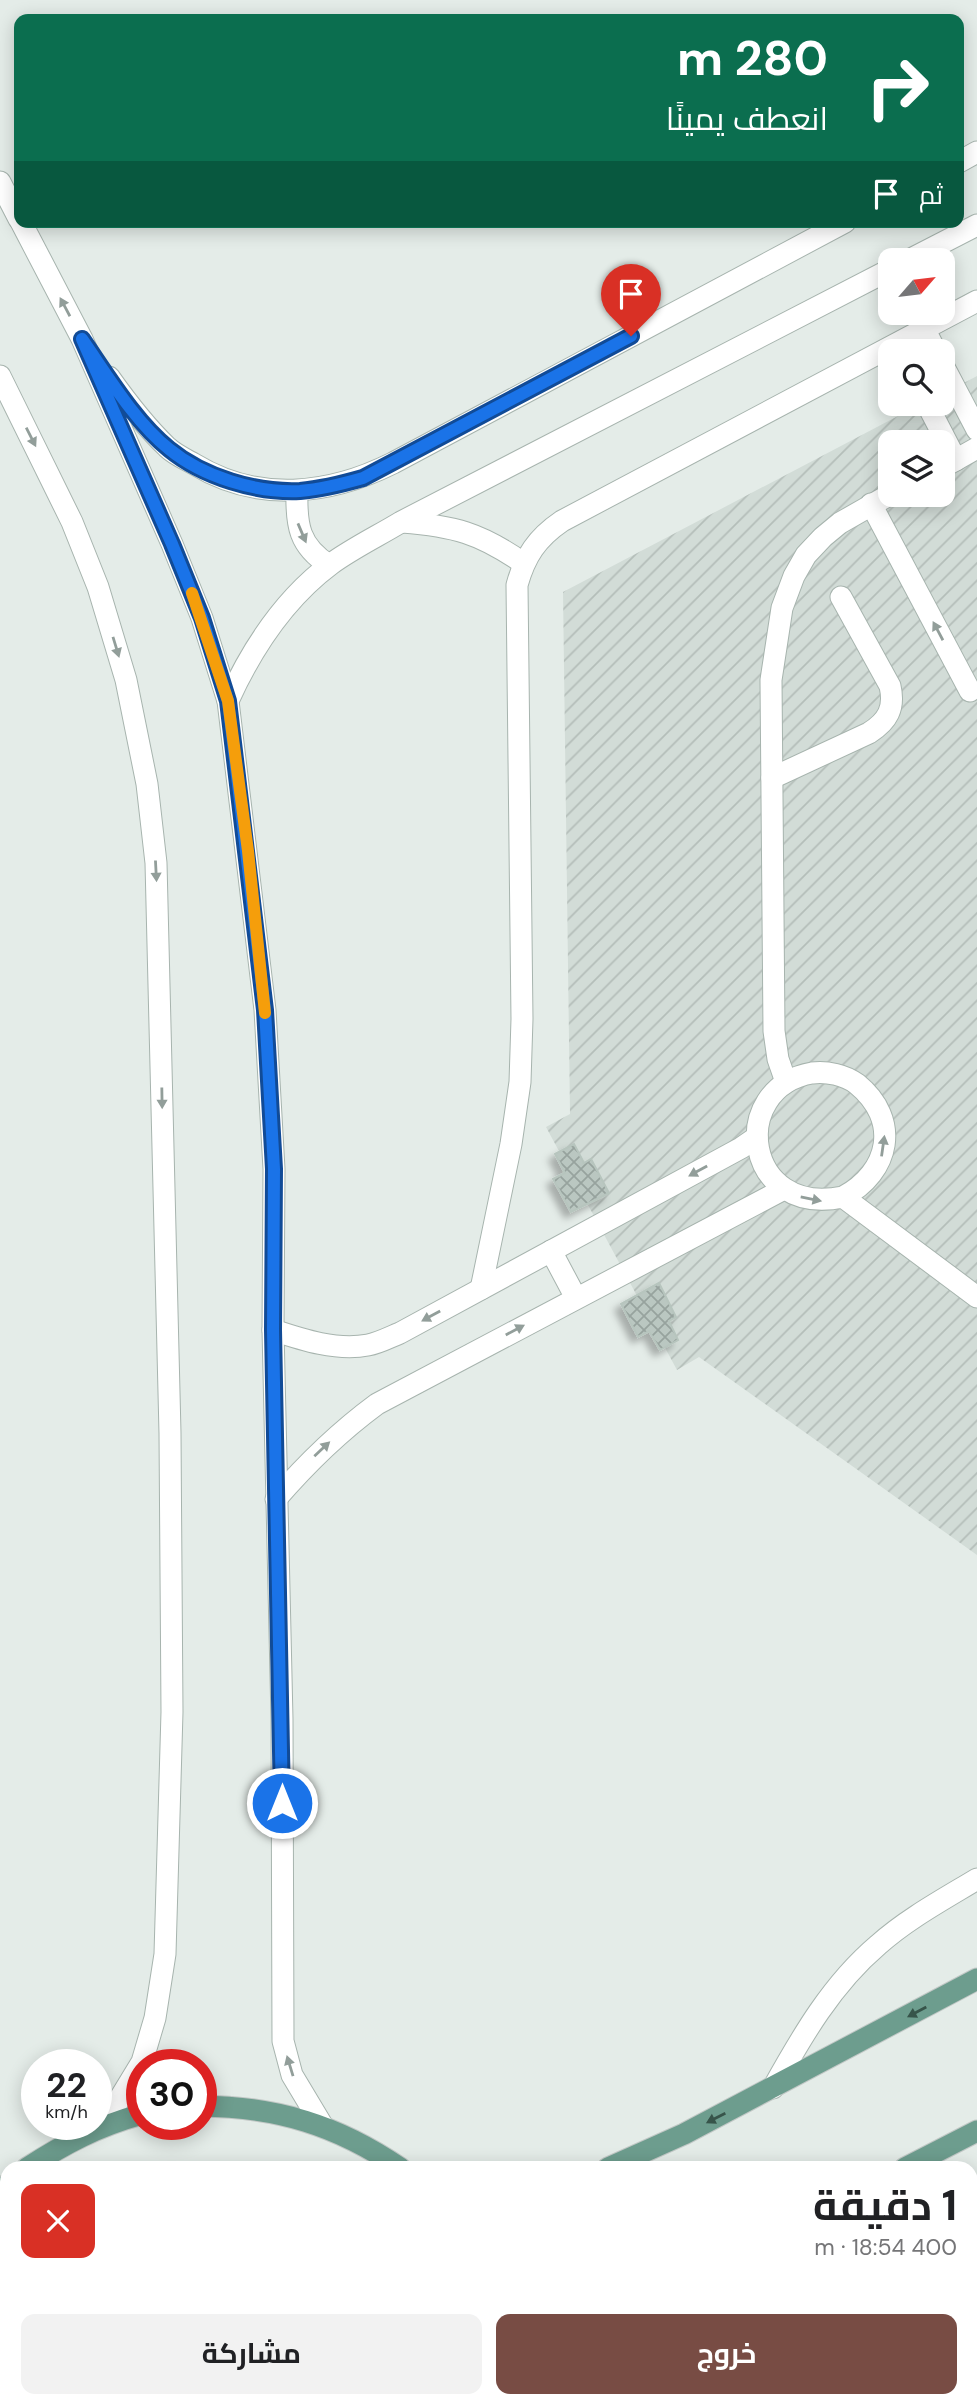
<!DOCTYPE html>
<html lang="ar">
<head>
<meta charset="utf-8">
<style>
  :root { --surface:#fff; --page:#f2f2f2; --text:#202124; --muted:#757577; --accent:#784c44 }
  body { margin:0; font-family:"DM Sans",Cairo,sans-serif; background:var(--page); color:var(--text); direction:rtl; height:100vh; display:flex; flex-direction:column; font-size:26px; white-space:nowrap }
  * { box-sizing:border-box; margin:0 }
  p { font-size:23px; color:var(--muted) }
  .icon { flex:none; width:38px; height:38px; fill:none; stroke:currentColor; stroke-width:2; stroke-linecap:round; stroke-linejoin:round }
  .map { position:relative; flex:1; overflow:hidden; direction:ltr }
  .side { position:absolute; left:0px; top:2161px; width:978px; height:247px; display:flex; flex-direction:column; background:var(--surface); border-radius:21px 21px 0 0; box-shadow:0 4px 18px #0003; direction:rtl }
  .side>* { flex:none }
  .banner { position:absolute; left:14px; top:14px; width:950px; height:214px; border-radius:14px; box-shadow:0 4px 18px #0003; direction:rtl; background:#0b6e4f; color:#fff; overflow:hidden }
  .needle { width:46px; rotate:62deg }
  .fabs { position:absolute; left:878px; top:248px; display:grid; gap:14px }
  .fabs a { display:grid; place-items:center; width:77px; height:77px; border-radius:14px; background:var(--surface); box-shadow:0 4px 18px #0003; font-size:35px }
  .speed { position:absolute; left:21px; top:2049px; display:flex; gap:14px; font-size:35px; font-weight:700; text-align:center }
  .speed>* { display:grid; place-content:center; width:91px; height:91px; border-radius:50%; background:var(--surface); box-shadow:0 4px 18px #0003; line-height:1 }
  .speed small { font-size:18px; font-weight:400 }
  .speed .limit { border:10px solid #d22; background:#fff; color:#111 }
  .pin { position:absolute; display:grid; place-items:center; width:60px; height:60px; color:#fff; margin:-72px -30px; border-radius:50% 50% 50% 0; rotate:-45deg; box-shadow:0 0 7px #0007 }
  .pin .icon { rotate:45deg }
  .me { position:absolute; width:77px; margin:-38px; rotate:0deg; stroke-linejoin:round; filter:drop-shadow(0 0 5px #0008) }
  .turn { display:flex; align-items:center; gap:24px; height:147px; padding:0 21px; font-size:32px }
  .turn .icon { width:91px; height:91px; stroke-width:2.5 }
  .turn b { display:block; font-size:49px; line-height:60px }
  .then { display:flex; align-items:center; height:66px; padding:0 21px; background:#0003; gap:14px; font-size:26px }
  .round { display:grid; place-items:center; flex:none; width:74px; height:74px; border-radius:14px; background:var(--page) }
  .headline { display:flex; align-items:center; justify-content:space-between; height:119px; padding:0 21px }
  h1 { font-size:42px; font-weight:700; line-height:52px }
  .primary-button { display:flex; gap:14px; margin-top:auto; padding:14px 21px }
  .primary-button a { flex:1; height:80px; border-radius:14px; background:var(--accent); color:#fff; font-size:28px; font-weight:700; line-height:80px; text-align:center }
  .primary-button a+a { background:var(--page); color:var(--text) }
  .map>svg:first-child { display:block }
</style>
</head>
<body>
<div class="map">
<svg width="977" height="2407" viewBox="0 0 977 2407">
  <defs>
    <pattern id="industrial-furrows" width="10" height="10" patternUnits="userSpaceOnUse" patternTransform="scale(1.75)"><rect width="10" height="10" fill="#d2dcd7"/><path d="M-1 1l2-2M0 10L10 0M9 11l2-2" fill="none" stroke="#b4beb9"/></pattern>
    <pattern id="building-cross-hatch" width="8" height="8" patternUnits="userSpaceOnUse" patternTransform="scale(1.75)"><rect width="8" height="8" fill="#bac7c1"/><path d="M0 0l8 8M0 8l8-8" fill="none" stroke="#97a39e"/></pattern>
    <filter id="shadow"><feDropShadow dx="-6" dy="6" stdDeviation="3.5" flood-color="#0004"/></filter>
  </defs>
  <rect width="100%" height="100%" fill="#e4ece8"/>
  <path fill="url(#industrial-furrows)" fill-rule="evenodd" d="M977,376v1179l-278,-198 -22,13 -131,-243 24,-13 -7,-522 333,-175 27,-13h20v-10zM891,443h52v52h-52z"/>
  <g fill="url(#building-cross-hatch)" stroke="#b7c5be" stroke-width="2" filter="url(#shadow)">
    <polygon points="574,1144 584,1163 591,1159 609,1193 571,1212 553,1179 565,1173 555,1154"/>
    <polygon points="659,1283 676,1317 669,1321 678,1340 660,1350 649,1331 638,1337 621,1304"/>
  </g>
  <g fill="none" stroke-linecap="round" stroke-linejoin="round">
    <g stroke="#a7b4ae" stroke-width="23">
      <g id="minor">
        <polyline points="959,162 977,152"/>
        <polyline points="0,182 19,219"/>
        <polyline points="21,222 82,339 172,544 202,618 228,701 265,1010 274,1169 273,1330 282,1719 283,2041 292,2075 322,2125"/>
        <polyline points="907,261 977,225"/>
        <polyline points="924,328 936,352"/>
        <polyline points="943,365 977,430"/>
        <polyline points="0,376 72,522 98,587 126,680 147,784 156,863 170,1433 172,1712 165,1954 155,2018 142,2062 103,2126"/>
        <path d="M109,377c17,24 36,49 58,70 7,7 18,12 27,17 64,39 135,31 199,-1l452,-241"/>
        <polyline points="927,404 956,460"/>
        <polyline points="945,466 977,448"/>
        <path d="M297,491c-1,34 2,55 32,74"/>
        <polyline points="871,504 970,691"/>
        <path d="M402,522c52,4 78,11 121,41"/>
        <path d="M228,701c24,-53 56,-102 103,-137 22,-16 47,-28 70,-42l490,-253"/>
        <path d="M772,778l97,-45c19,-12 26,-25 21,-47l-49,-89"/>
        <polyline points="786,1082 778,1059 774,1031 771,680 782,608 794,576 806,555 823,537 840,523 891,494"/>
        <path d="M843,1197c47,-25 58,-77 14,-113 -12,-9 -30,-13 -45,-11 -85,15 -68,145 31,124l134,100"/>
        <polyline points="551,1251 576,1298"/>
        <path d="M481,1289l30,-145 9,-62 2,-63 -5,-434c8,-29 20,-47 45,-64l415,-220"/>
        <path d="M273,1330c30,10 64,21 95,15 11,-2 22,-8 32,-12l341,-185 16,-11"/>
        <path d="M276,1499c31,-36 63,-67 101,-95l407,-215"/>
        <path d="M773,2088c29,-52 59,-104 105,-143 29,-26 66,-46 99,-66"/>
        <polyline points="971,2209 977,2209"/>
      </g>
    </g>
    <g stroke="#c2c8c6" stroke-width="23">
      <g id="major">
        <path d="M201,2106c76,1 136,19 199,62"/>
        <path d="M27,2168c39,-25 69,-41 115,-54"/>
        <polyline points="608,2168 684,2134 977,1979"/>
        <polyline points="905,2168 977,2131"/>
        <polyline points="0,2192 7,2185"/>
        <polyline points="531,2407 538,2401"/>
      </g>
    </g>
    <use href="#minor" stroke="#fff" stroke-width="21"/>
    <use href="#major" stroke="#6d9d8e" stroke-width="21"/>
  </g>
  <defs><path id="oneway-solid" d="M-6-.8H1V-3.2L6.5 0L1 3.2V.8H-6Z" transform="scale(1.75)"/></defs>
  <g fill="#929e9a">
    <use href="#oneway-solid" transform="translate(65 307) rotate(-118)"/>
    <use href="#oneway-solid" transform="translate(31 437) rotate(63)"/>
    <use href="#oneway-solid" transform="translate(302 533) rotate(67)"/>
    <use href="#oneway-solid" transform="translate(938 631) rotate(-118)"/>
    <use href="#oneway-solid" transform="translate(116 647) rotate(73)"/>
    <use href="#oneway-solid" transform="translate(156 871) rotate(87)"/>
    <use href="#oneway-solid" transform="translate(162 1098) rotate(89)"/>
    <use href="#oneway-solid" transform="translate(883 1146) rotate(-82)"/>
    <use href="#oneway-solid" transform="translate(698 1171) rotate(151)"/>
    <use href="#oneway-solid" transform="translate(811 1199) rotate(11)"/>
    <use href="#oneway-solid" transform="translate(431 1316) rotate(151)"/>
    <use href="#oneway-solid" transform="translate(515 1330) rotate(-28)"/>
    <use href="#oneway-solid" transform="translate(322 1449) rotate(-43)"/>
    <use href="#oneway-solid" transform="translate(290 2066) rotate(-107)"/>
  </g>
  <g fill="#37544a">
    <use href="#oneway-solid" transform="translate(917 2012) rotate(152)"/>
    <use href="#oneway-solid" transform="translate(716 2118) rotate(153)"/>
  </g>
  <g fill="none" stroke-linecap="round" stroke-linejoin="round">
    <g stroke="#114b97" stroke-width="18">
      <path id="route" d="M282,1803l-9,-473 1,-161 -9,-159 -37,-309 -26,-83 -30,-74 -90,-205c25,36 53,83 87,110 34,28 87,44 131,42 22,-2 42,-7 63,-13l268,-142"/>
    </g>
    <use href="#route" stroke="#1a73e8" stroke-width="12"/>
    <polyline stroke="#f59e0b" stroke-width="12" points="192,593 228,701 248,851 265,1013"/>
  </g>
</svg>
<div class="fabs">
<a><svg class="needle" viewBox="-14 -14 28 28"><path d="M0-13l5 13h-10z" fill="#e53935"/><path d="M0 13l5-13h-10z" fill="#757577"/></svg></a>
<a><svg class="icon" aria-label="search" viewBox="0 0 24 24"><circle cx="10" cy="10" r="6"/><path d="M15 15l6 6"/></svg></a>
<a><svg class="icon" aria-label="layers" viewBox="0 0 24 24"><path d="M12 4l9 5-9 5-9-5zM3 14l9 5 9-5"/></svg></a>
</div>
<div class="speed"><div>22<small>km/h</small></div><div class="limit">30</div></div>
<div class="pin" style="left:631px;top:336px;background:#d93025"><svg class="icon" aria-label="arrive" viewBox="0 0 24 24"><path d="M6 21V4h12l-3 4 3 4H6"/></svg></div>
<svg class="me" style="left:282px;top:1803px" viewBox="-20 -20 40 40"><circle r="17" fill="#1a73e8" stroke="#fff" stroke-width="3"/><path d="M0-11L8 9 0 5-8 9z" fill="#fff"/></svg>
<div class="banner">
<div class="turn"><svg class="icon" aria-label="right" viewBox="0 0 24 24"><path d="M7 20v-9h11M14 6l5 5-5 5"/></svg><div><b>280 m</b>انعطف يمينًا</div></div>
<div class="then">ثم<svg class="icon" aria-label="arrive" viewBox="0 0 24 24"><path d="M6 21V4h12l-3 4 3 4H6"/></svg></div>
</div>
<section class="side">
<div class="headline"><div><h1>1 دقيقة</h1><p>400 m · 18:54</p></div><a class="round" style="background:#d93025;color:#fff"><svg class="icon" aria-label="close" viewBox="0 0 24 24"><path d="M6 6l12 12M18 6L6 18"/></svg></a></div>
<div class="primary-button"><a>خروج</a><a>مشاركة</a></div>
</section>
</div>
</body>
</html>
